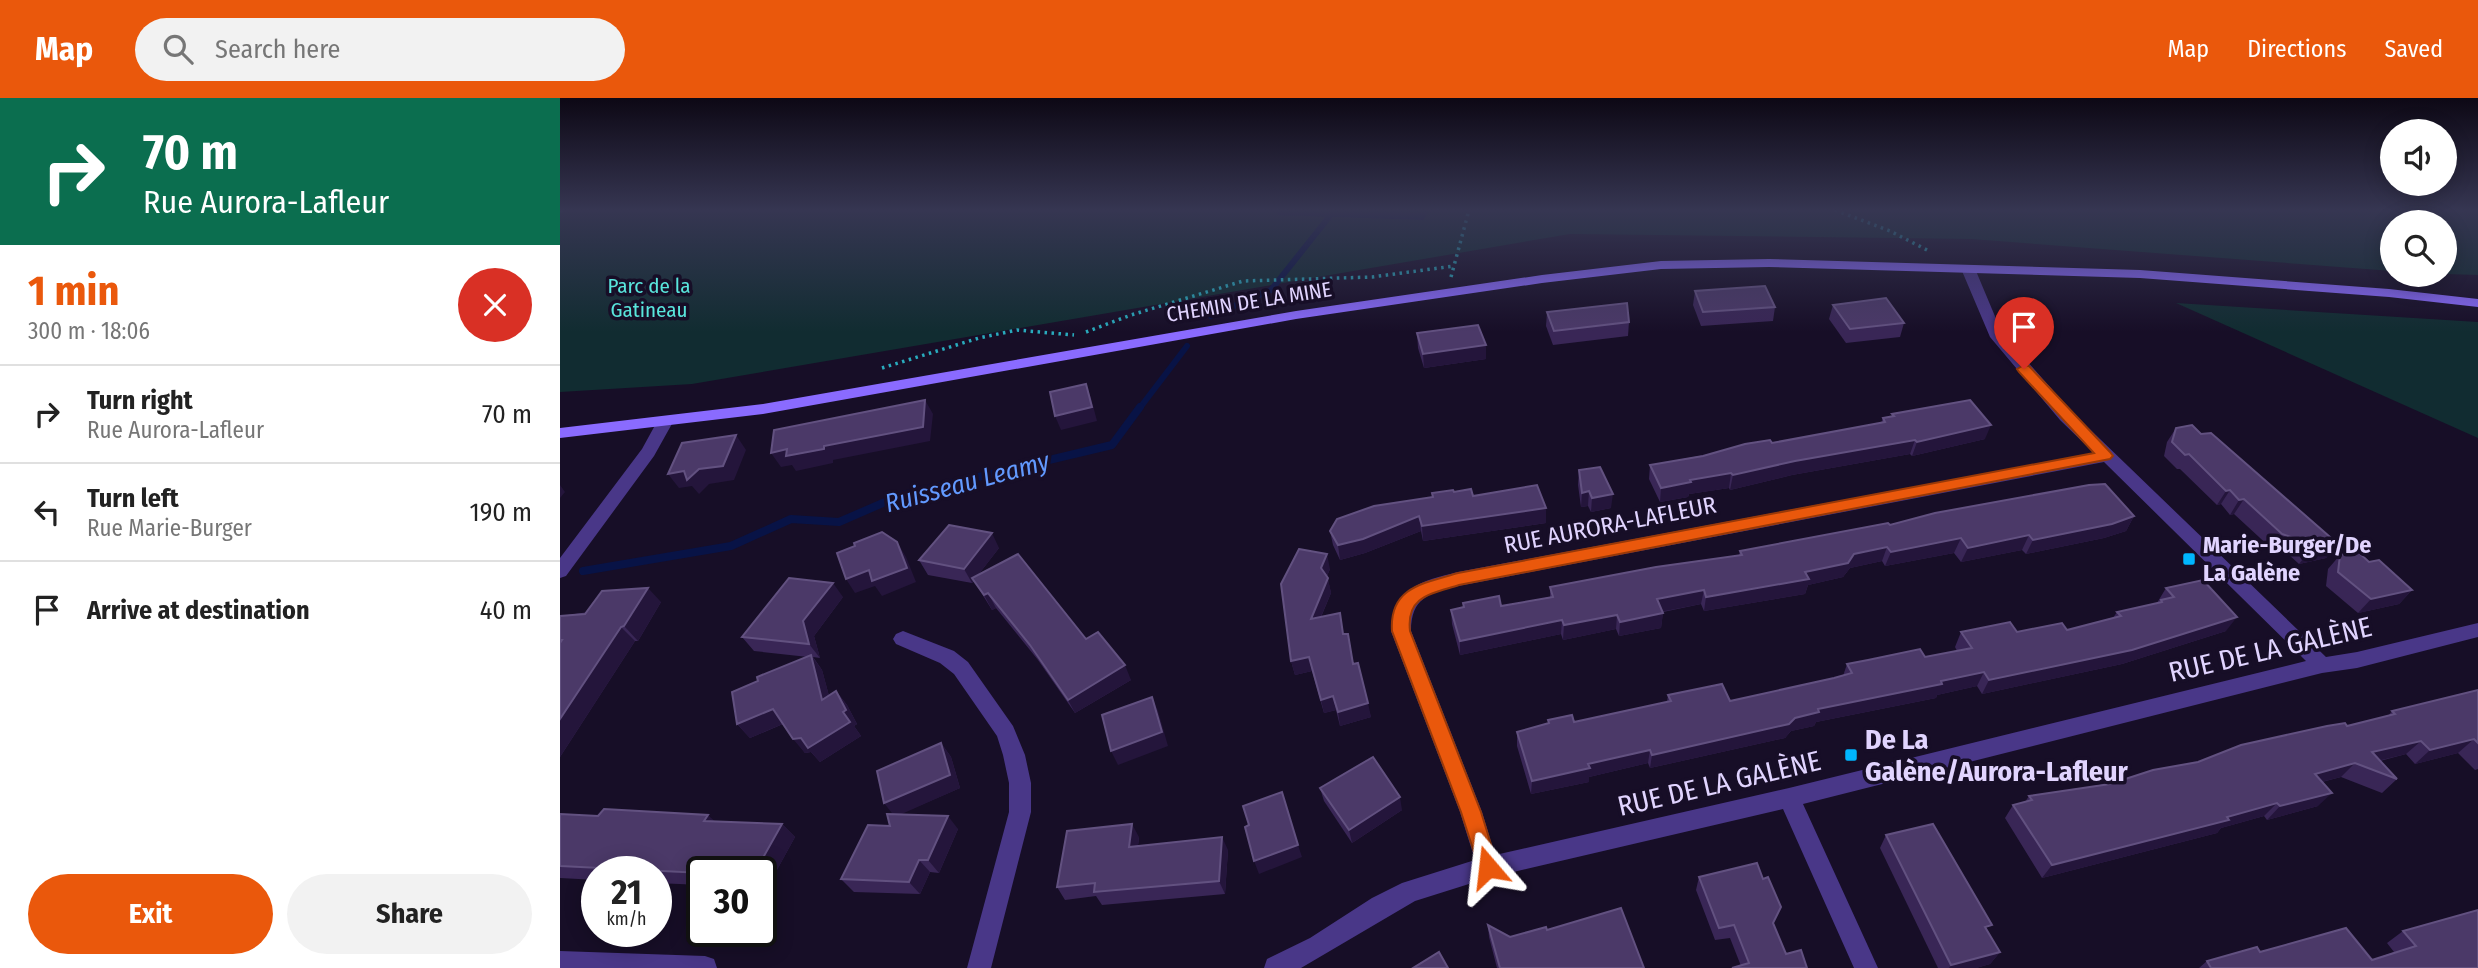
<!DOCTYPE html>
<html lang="en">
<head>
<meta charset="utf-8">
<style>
  :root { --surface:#fff; --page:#f2f2f2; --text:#222; --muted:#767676; --line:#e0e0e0; --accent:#ea580c }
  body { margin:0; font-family:"Fira Sans Condensed",sans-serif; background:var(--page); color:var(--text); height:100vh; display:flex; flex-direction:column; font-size:26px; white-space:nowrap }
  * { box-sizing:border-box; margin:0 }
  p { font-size:23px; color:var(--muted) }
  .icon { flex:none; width:38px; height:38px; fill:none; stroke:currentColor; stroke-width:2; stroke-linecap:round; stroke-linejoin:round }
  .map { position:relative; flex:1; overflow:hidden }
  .details { display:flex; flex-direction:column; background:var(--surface); width:560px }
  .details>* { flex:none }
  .banner { background:#0b6e4f; color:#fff; overflow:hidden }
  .tools { position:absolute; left:1820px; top:21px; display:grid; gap:14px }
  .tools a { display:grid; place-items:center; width:77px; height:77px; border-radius:50%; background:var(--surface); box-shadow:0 4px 18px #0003; font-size:35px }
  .speed { position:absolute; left:21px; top:758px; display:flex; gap:14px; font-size:35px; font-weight:700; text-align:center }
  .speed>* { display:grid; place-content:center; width:91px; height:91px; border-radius:50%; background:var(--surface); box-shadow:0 4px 18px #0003; line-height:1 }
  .speed small { font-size:18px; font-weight:400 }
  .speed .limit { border:4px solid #111; border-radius:10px; background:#fff; color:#111 }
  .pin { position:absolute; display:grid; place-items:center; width:60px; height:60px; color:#fff; margin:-72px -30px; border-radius:50% 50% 50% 0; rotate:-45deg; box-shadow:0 0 7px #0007 }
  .pin .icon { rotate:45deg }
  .me { position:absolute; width:77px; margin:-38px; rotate:343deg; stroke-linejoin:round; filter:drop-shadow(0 0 5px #0008) }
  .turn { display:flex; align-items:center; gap:24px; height:147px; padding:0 28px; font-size:32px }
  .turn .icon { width:91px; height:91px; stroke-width:2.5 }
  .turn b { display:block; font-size:49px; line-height:60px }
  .round { display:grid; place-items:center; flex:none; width:74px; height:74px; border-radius:37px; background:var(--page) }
  .headline { display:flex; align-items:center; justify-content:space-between; height:119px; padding:0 28px }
  h1 { font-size:42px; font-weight:700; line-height:52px; color:var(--accent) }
  .primary-button { display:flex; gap:14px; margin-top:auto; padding:14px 28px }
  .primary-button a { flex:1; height:80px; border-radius:42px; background:var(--accent); color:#fff; font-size:28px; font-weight:700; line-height:80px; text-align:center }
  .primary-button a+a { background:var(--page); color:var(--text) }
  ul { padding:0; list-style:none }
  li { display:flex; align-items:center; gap:21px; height:98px; padding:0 28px; border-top:2px solid var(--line) }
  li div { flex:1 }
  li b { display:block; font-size:26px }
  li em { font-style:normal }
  header { display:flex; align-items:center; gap:42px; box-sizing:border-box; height:98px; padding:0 35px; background:var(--accent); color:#fff }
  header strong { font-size:33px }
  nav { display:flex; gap:38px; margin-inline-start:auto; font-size:24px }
  .search { width:490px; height:63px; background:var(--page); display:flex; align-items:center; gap:18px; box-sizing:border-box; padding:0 24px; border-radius:38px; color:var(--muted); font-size:26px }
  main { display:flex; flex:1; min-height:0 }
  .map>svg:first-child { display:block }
</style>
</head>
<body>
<header>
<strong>Map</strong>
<div class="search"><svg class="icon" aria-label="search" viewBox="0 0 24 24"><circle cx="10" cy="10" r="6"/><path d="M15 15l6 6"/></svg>Search here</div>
<nav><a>Map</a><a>Directions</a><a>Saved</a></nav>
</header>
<main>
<section class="details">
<div class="banner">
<div class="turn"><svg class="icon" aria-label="right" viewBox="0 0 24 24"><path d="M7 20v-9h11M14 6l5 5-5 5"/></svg><div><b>70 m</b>Rue Aurora-Lafleur</div></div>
</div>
<div class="headline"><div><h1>1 min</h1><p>300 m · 18:06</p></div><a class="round" style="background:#d93025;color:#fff"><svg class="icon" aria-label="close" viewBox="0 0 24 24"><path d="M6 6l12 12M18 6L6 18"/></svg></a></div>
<ul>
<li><svg class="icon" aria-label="right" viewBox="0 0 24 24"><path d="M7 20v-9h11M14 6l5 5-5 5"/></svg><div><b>Turn right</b><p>Rue Aurora-Lafleur</p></div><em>70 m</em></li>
<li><svg class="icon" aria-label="left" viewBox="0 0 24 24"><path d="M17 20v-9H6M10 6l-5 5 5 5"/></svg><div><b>Turn left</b><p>Rue Marie-Burger</p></div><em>190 m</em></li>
<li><svg class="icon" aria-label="arrive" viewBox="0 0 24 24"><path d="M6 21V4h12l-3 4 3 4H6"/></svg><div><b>Arrive at destination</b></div><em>40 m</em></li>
</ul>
<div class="primary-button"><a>Exit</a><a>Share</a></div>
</section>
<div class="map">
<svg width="1918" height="870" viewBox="0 0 1918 870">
  <rect width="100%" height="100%" fill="#170e27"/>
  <g fill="#112c31">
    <polygon points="0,112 1918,112 1918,177 1885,176 1885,124 1832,124 1832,173 1411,141 1010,136 132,286 0,294"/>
    <polygon points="1616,205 1918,224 1918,340"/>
  </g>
  <polygon fill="#081346" points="716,112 870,112 863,122 718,117"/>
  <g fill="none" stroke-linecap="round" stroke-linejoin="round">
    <g stroke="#081346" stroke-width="6">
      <polyline points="651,218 711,192 769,119"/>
      <polyline points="579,311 627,248"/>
    </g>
    <polyline stroke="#081346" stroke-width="8" points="23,473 171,448 231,421 279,424 339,398 552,347 580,309"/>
    <g stroke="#29abbd" stroke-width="3.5" stroke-dasharray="2.5 4.5" stroke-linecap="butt">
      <polyline points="1275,112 1330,133 1367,152"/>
      <polyline points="0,113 3,112"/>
      <polyline points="891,179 909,112"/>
      <polyline points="526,234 571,217 683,183 812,179 894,168"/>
      <polyline points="322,270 419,240 457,232 514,237"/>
    </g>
    <g fill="#493788" fill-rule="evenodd">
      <path d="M1409,169l7,4 26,62 70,79 254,245 31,-5 121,-29v14l-121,31 -35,5 -519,131 75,164h-24l-71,-159 -295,69 -73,23 -114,67h-37l3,-9 43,-21 62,-40 30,-15 73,-23 -15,-48 -69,-181c2,-44 31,-50 67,-59l636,-119 -34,-33 -70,-83 -28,-66zM1544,364l202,199 -517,127 -294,67 -13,-43 -71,-181c0,-33 18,-38 47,-45z"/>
      <polygon points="105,319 113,324 94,358 6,478 0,480 0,460 82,351 99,320"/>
      <polygon points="343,533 394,553 408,564 453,628 465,657 471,685 471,714 431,870 407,870 449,714 449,685 443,657 437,638 394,576 380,565 336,546 333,541 336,536"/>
      <polygon points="0,853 145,858 154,861 157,870 0,870"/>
    </g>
    <polygon fill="#8a6bff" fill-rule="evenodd" points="1209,161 1580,172 1829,191 1918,201 1918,209 1829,199 1580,180 1209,169 1101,171 982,185 736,221 203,316 0,340 0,330 203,306 736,213 982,177 1101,163"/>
  </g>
  <g fill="#392656">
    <polygon points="1135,193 1215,209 1213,223 1141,228 1133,207"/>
    <polygon points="1273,207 1344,225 1340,239 1286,245 1269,221"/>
    <polygon points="987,214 1069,224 1068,238 993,247 986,228"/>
    <polygon points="857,235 926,247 926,261 864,270 858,250"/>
    <polygon points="1332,316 1425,341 1352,358 1350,356 1232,377 1170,392 1169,390 1129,396 1128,399 1100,404 1089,381 1090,367 1321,325 1323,320 1331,319"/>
    <polygon points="1616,330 1641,336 1778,446 1766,460 1739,466 1728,456 1712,451 1674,416 1670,417 1661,406 1657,407 1620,371 1617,371 1604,358 1607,344"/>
    <polygon points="1019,372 1051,410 1031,414 1028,408 1021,409 1018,387"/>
    <polygon points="894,394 986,410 986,425 863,443 861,433 805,455 780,462 773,447 770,433 872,399 872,395"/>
    <polygon points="1574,418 1566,433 1544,440 1466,456 1462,452 1401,464 1394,455 1325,468 1322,463 1290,470 1283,479 1248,487 1245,496 1144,513 1141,506 1103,514 1101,530 1059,538 1056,531 1003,542 1001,536 900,557 892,526 891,512 903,510 903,505 941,508 990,499 990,489 1179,457 1180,453 1330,427"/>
    <polygon points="439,450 418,477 526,541 571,582 515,615 478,562 436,510 432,512 414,483 412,485 368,477 359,462"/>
    <polygon points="1780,457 1809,464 1852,492 1839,506 1798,515 1766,488 1768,471"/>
    <polygon points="770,471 767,478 771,495 761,519 784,536 811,619 780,628 776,612 764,615 752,573 735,577 731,563 721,486"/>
    <polygon points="1606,490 1666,533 1562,566 1422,596 1417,588 1377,597 1376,600 1256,624 1254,628 1231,633 1225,640 1090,670 1088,665 1029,679 1029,684 971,696 957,648 957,634 988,625 988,622 1014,624 1107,604 1108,597 1170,603 1283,578 1287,566 1365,559 1397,553 1395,549 1401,534 1457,534 1507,532 1553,520 1557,514 1597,505"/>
    <polygon points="283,499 254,538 260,560 253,559 262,572 269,598 276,593 287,607 297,626 294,628 301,638 260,664 251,654 245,655 223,626 190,640 177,626 198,583 248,559 194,553 182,539"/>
    <polygon points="101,504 78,543 75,543 0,659 0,518"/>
    <polygon points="1918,592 1918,671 1915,672 1898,655 1855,666 1846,656 1820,663 1837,681 1822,695 1781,679 1762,684 1758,708 1707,722 1704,718 1661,730 1657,735 1482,780 1445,720 1453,707 1465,704 1469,698 1550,686 1638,664 1787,628 1828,618 1832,613"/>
    <polygon points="381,645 391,659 400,690 340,716 398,731 379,775 370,774 360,796 294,794 281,781 330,728"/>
    <polygon points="760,690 842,712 792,745 764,703"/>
    <polygon points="0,716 222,726 235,739 207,790 201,789 201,774 142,774 142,787 96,785 96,774 37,774 37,782 0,780"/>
    <polygon points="1326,737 1428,834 1440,854 1430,866 1416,870 1378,870 1320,750"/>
    <polygon points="579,739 578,748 668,752 665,796 542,807 536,798 505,802 497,789"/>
    <polygon points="1139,779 1214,826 1226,856 1181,868 1170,840 1155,842 1136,792"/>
    <polygon points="928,827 950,839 987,832 1084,870 937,870 929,839"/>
    <polygon points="1843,833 1918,870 1639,870 1647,863 1700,854 1812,862 1834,854 1827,845"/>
  </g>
  <g fill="#24153b">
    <polygon points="926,247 926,261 864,270 863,256"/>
    <polygon points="526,286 531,300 537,323 501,332 495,318"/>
    <polygon points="365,302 373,316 370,343 273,362 273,365 236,373 232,367 221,369 211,355 227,351 264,348"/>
    <polygon points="1431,327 1425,341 1352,358 1357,344"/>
    <polygon points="176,337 186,352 174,382 149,386 139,396 132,388 119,390 108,376 124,373"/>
    <polygon points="1355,342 1350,356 1232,377 1170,392 1173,377 1235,363"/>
    <polygon points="1171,375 1169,390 1129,396 1128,399 1100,404 1101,390 1130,382"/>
    <polygon points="0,387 5,394 0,400"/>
    <polygon points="1670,392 1661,406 1657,407 1666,393"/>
    <polygon points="1029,393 1028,408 1021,409 1022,395"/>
    <polygon points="1053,396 1051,410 1031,414 1032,400"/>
    <polygon points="1684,401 1674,416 1670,417 1679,402"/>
    <polygon points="986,410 986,425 863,443 862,428"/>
    <polygon points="859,418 861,433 805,455 780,462 778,447"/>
    <polygon points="1574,418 1566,433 1544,440 1466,456 1473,442"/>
    <polygon points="432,435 439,450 412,485 404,471"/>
    <polygon points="1469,437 1462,452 1401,464 1408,450"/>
    <polygon points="1401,440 1394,455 1325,468 1331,454"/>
    <polygon points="337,444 346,459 356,484 322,498 315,488 295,495 286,481"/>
    <polygon points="1778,446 1766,460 1739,466 1750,452"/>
    <polygon points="1327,449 1322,463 1290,470 1283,479 1248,487 1245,496 1144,513 1146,499 1245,474 1294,456"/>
    <polygon points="767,456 770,471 764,484 761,470"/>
    <polygon points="768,480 771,495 754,535 751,521"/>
    <polygon points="273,485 283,499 254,538 260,560 249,546 243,523"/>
    <polygon points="88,490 101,504 78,543 64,528"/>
    <polygon points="1144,492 1141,506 1095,515 1097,501"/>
    <polygon points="1852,492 1839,506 1798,515 1811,501"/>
    <polygon points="428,495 436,510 432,512 424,497"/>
    <polygon points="1103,515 1101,530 1059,538 1060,524"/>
    <polygon points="1057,517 1056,531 1003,542 1004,527"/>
    <polygon points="1677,519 1666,533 1562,566 1422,596 1429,582"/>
    <polygon points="1002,522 1001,536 900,557 900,543"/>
    <polygon points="61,529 75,543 0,659 0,621"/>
    <polygon points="251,557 262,572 274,616 262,602"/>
    <polygon points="749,559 752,573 735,577 731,563"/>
    <polygon points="565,567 571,582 515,615 508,602"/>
    <polygon points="1424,574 1417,588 1377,597 1376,600 1256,624 1254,628 1231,633 1225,640 1090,670 1092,657 1235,620 1258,611"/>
    <polygon points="276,593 287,607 297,626 294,628 301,638 260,664 251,654 245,655 233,641 241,640 283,614"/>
    <polygon points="773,598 776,612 764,615 761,602"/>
    <polygon points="592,599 598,613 608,648 558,667 551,653"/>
    <polygon points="808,605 811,619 780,628 778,614"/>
    <polygon points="213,611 225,625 190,640 177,626"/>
    <polygon points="1914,641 1898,655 1855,666 1870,652"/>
    <polygon points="1861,643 1846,656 1801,667 1812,654"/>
    <polygon points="381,645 391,659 400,690 335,719 324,705"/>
    <polygon points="1090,652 1088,665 1029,679 1029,684 971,696 972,683 1028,666"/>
    <polygon points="1795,665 1781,679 1741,689 1755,676"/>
    <polygon points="1772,695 1758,708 1707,722 1720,708"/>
    <polygon points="840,699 842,712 792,745 789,732"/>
    <polygon points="1717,705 1704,718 1661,730 1657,735 1482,780 1492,767"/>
    <polygon points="148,717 162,730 144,723"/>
    <polygon points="388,718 398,731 379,775 368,762"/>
    <polygon points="222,726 235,739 207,790 201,785 201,774 195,774"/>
    <polygon points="572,726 579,739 576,762 569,749"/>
    <polygon points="662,739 668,752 665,796 659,783"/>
    <polygon points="738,747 742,759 699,776 694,763"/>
    <polygon points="359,762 370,774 360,796 349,784"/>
    <polygon points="1440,854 1430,866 1416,870 1389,870 1391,867"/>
  </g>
  <g fill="#4b3968" stroke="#625180" stroke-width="2">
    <polygon points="1205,188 1215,209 1143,214 1135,193"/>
    <polygon points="1326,200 1344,225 1290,231 1273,207"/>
    <polygon points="1067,205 1069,224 994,233 987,214"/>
    <polygon points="918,227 926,247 863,256 857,235"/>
    <polygon points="526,286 532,309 495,318 490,294"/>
    <polygon points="365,302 363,329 264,348 264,351 226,358 227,351 211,355 214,332"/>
    <polygon points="1410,302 1431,327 1357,344 1355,342 1235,363 1173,377 1171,375 1130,382 1131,384 1101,390 1090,367 1143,358 1185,346 1210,342 1212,345 1325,324 1323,320 1334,318 1332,316"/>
    <polygon points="1632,327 1641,336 1651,335 1778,446 1750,452 1739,442 1722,436 1684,401 1679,402 1670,392 1666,393 1629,356 1625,357 1612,344 1616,330"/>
    <polygon points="176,337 163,368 139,371 127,382 124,373 108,376 122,345"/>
    <polygon points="1040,369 1053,396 1032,400 1029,393 1022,395 1019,372"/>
    <polygon points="1545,386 1574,418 1552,426 1473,442 1469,437 1408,450 1401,440 1331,454 1327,449 1294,456 1288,465 1245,474 1249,481 1146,499 1144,492 1097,501 1103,515 1060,524 1057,517 1004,527 1002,522 900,543 891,512 904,509 903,505 939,498 941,508 993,499 990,489 1096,469 1182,457 1180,453 1328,425 1330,427 1375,415 1529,387"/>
    <polygon points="977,387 986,410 862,428 859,418 803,441 778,447 770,433 777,421 814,408 873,399 872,395 893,392 894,394 911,391 913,398"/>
    <polygon points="389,427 432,435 404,471 359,462"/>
    <polygon points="322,434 337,444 347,470 312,483 309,472 286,481 277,455 295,448 294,445"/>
    <polygon points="739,451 767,456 761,470 768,480 751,521 780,515 783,536 788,536 793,566 798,565 808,605 778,614 773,598 761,602 749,559 731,563 721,486"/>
    <polygon points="1797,453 1809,464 1819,462 1852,492 1811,501 1778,474 1780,457"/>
    <polygon points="458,456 526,541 538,534 565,567 508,602 470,547 428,495 424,497 412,480"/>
    <polygon points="229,480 273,485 243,523 249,546 182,539"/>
    <polygon points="1643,482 1677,519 1572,552 1429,582 1424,574 1381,583 1382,586 1258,611 1259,614 1235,620 1229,626 1092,657 1090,652 1028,666 1030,670 972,683 957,634 989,625 988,622 1012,617 1014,624 1111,603 1108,597 1162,586 1170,603 1274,580 1292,575 1287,566 1308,562 1360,551 1365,559 1412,550 1401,534 1450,524 1457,534 1502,525 1507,532 1561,518 1557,514 1602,504 1601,502 1614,499 1606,490"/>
    <polygon points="88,490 64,528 61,529 0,621 0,545 2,542 0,542 0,518 25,516 42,493"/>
    <polygon points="251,557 262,602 276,593 286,612 283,614 290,624 248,650 241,640 233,641 213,611 177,626 172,594 198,583 197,579"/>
    <polygon points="1918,592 1918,645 1914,641 1870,652 1861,643 1812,654 1837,681 1795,665 1755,676 1772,695 1720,708 1717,705 1667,719 1669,722 1492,767 1453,707 1472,702 1469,698 1550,686 1593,672 1638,664 1681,647 1767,628 1785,625 1787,628 1835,616 1832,613"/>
    <polygon points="592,599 602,634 551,653 542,617"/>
    <polygon points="381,645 390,677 324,705 317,673"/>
    <polygon points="813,659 840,699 789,732 760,690"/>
    <polygon points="722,694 738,747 694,763 685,729 689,727 683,708"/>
    <polygon points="44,711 148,717 144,723 222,726 195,774 142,774 142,775 0,768 0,716 38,718"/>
    <polygon points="327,716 388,718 368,762 359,762 349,784 281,781 308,727 330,728"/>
    <polygon points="572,726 569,749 662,739 659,783 534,794 535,785 497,789 507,733"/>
    <polygon points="1373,726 1432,827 1425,829 1440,854 1391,867 1326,737"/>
    <polygon points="1197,765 1203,781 1208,779 1221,809 1213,825 1226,856 1241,852 1247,870 1172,870 1189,865 1174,827 1159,830 1139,779"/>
    <polygon points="1061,810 1084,870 940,870 928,827 950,839 986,829 987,832"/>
    <polygon points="1918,812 1918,870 1651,870 1647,863 1697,849 1700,854 1786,830 1812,862 1856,848 1843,833"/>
    <polygon points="879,854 888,870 853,870"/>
  </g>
  <linearGradient id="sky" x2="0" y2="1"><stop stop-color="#0d0815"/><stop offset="0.48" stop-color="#363652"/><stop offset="1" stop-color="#363652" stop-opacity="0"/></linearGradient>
  <rect width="1918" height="234" fill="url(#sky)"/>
  <path fill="#ea580c" stroke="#983908" stroke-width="2" d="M1464,267l5,1 81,86 3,4 -3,3 -651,126c-28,9 -53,11 -49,46l71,181 17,55 -3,7 -7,2 -7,-2 -20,-62 -69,-181c-3,-44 32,-48 66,-58l636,-120 -75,-81 -2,-3z"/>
  <g fill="#00b6ff" stroke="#170e27" stroke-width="2.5">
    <rect x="1622" y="454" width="14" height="14" rx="3.5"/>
    <rect x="1284" y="650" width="14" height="14" rx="3.5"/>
  </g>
  <g text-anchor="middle" stroke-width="7" stroke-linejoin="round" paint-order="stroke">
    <g font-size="21" fill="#59e5dc" stroke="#170e27">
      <text x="89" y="195">Parc de la<tspan x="89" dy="24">Gatineau</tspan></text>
    </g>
    <g font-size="21" fill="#e1d4ff" stroke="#170e27">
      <text transform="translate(689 204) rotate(-9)" y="7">CHEMIN DE LA MINE</text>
    </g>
    <g font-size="24" fill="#e1d4ff" stroke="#170e27">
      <text transform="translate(1050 427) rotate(-11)" y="8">RUE AURORA-LAFLEUR</text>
    </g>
    <g font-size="24" font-weight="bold" fill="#e1d4ff" stroke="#170e27" text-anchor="start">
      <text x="1643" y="455">Marie-Burger/De<tspan x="1643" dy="28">La Galène</tspan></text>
    </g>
    <g font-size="26" font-style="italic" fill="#6299ff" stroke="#170e27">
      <text transform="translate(407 384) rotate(-15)" y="9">Ruisseau Leamy</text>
    </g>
    <g font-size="28" fill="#e1d4ff" stroke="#170e27">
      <text transform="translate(1710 551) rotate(-13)" y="10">RUE DE LA GALÈNE</text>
      <text transform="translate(1159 685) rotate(-13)" y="10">RUE DE LA GALÈNE</text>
    </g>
    <g font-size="28" font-weight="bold" fill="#e1d4ff" stroke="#170e27" text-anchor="start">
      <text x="1305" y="651">De La<tspan x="1305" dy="32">Galène/Aurora-Lafleur</tspan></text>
    </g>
  </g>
</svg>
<div class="tools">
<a><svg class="icon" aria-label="sound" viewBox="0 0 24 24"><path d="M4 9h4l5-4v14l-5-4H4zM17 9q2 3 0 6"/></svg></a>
<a><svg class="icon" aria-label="search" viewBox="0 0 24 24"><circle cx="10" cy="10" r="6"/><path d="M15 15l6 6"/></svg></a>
</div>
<div class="speed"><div>21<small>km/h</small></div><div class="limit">30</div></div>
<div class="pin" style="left:1464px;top:271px;background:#d93025"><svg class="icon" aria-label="arrive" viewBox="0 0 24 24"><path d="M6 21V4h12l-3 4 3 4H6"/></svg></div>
<svg class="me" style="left:928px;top:769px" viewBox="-20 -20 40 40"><path d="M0-17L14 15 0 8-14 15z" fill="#ea580c" stroke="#fff" stroke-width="4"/></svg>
</div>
</main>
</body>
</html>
